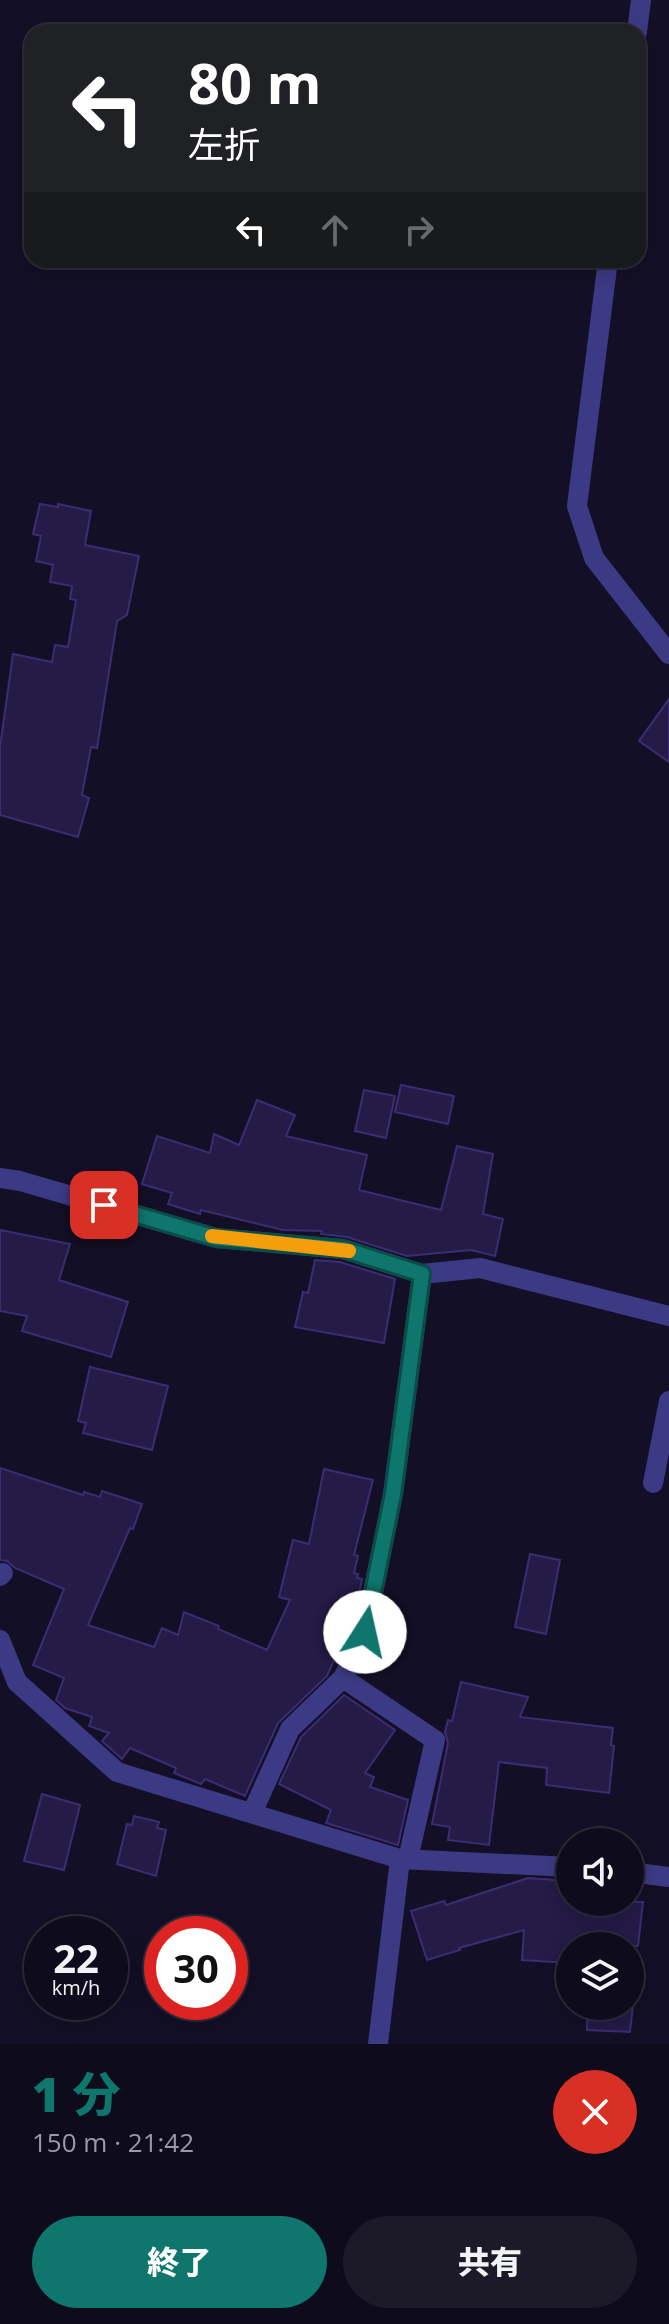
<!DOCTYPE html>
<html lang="ja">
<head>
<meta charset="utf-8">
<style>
  :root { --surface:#0e0b1c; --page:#1c1929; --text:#f1f3f6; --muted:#9b9ba3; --line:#2e2b3b; --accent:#0f766e }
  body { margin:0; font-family:"Open Sans","Noto Sans JP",sans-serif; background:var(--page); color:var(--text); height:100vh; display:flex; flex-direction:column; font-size:30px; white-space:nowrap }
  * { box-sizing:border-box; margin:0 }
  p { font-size:26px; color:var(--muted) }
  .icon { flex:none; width:44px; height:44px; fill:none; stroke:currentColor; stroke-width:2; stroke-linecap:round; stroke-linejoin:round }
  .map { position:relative; height:2044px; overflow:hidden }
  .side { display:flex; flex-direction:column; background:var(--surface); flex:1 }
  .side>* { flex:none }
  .top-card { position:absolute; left:24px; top:24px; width:622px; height:244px; border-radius:24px; box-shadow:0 4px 20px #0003,0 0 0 2px var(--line); background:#202124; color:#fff; overflow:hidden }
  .buttons { position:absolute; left:556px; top:1828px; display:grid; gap:16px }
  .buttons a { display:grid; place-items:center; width:88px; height:88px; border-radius:50%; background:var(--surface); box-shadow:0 4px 20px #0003,0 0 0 2px var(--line); font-size:40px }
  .speed { position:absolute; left:24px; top:1916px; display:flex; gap:16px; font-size:40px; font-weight:700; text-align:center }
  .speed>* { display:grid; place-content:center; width:104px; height:104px; border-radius:50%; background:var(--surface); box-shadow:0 4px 20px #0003,0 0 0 2px var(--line); line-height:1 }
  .speed small { font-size:20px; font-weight:400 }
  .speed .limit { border:12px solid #d22; background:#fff; color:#111 }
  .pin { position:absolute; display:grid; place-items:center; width:68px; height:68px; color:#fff; margin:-34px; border-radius:16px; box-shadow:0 4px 12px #0006 }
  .me { position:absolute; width:88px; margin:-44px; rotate:10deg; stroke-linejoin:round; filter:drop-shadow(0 0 6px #0008) }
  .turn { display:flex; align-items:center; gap:28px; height:168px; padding:0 32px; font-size:36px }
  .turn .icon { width:104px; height:104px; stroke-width:2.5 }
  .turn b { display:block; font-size:56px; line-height:68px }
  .lanes { display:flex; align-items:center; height:76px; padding:0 32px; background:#0003; justify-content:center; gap:40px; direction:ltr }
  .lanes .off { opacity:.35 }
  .round { display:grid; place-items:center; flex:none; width:84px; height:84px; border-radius:42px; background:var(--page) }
  .overview { display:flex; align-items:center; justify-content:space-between; height:136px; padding:0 32px }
  h1 { font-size:48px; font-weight:800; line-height:60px; color:var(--accent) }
  .cta { display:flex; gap:16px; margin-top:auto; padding:16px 32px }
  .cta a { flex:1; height:92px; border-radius:48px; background:var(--accent); color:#fff; font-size:32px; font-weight:800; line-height:92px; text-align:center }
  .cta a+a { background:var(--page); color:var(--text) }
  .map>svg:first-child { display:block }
</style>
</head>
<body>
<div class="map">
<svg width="669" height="2044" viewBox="0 0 669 2044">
  <rect width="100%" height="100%" fill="#130f26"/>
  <g fill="#241b47" stroke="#3b2d73" stroke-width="2">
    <polygon points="40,504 58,507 58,504 91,511 85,545 139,556 127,615 117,621 97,748 91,747 82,795 89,798 78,837 0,815 0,747 13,654 52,662 55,645 68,647 76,600 70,599 72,586 50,582 53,565 36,561 41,536 33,534"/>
    <polygon points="669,699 669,762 639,741"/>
    <polygon points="401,1085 454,1096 448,1124 395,1112"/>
    <polygon points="364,1090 395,1096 386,1138 355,1131"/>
    <polygon points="257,1100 295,1115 286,1136 367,1155 359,1190 441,1210 457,1146 493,1154 483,1214 503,1219 495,1256 471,1250 407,1256 347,1237 321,1234 322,1231 283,1230 201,1210 200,1214 168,1204 172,1193 142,1184 157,1136 210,1153 214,1134 239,1145"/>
    <polygon points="0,1230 70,1244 59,1280 128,1302 111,1357 22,1331 27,1316 0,1311"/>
    <polygon points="315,1260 340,1262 395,1279 384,1343 295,1327 303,1292 308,1293"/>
    <polygon points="90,1367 168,1386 152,1450 83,1433 86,1423 78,1421"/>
    <polygon points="0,1468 83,1495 84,1492 100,1497 102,1491 142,1504 133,1529 130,1528 88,1625 154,1647 162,1628 178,1635 184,1612 219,1626 218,1629 267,1650 290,1600 279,1597 293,1540 309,1544 324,1469 373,1480 354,1555 358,1556 354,1573 358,1574 357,1578 362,1579 356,1611 327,1676 278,1723 245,1796 205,1779 201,1784 174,1773 176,1768 130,1748 122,1759 102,1741 109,1733 89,1726 92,1717 65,1708 56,1700 64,1678 33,1665 64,1589 15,1568 7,1561 0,1560"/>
    <polygon points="530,1554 560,1560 546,1634 515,1627"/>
    <polygon points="461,1682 528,1697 520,1717 613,1728 611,1745 614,1746 609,1793 546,1785 547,1768 499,1762 489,1845 448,1840 450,1827 432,1824 448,1743 445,1732 448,1720 452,1721"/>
    <polygon points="344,1695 395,1730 365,1773 374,1777 370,1787 408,1800 398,1845 326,1823 331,1810 279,1784 301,1737"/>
    <polygon points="42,1794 80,1805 64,1870 24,1861"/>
    <polygon points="134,1816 159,1822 157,1828 166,1830 156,1876 117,1864 127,1824 132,1825"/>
    <polygon points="528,1878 568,1881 566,1902 643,1902 638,1946 570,1946 569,1963 522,1960 524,1930 459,1948 460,1950 427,1960 411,1911 444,1901 446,1905"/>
    <polygon points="588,2006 633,2006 630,2032 587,2030"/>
  </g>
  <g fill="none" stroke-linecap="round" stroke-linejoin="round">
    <g stroke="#3d3a85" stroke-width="20">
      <polyline points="637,32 641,0"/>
      <polyline points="608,260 577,506 594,558 669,654"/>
      <polyline points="0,1178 20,1181 216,1238 343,1249 422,1274 480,1268 669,1316"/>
      <polyline points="653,1483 669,1401"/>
      <polyline points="0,1576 3,1573"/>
      <polyline points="0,1640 17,1682 117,1772 400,1859 570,1867"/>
      <polyline points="343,1678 435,1740 408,1859"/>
      <polyline points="252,1813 290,1729 343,1678 365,1632 393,1494 422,1274"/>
      <polyline points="630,1872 669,1877"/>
      <polyline points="378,2044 400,1859"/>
    </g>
  </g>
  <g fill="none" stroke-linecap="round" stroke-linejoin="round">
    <g stroke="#0a4d48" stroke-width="20">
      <polyline id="route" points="104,1205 216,1238 343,1249 422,1274 393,1494 365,1632"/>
    </g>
    <use href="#route" stroke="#0f766e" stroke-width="14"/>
    <polyline stroke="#f59e0b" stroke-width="14" points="212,1236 349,1251"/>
  </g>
</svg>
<div class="buttons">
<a><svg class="icon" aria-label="sound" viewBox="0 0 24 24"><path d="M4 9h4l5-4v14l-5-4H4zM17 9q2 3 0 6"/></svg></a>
<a><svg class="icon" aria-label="layers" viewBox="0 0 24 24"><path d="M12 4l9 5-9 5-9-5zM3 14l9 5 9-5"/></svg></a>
</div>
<div class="speed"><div>22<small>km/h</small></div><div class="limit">30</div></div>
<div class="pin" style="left:104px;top:1205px;background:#d93025"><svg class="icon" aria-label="arrive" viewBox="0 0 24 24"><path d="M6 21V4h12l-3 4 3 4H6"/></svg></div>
<svg class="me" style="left:365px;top:1632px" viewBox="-20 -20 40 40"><circle r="19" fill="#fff"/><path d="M0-13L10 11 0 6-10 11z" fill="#0f766e"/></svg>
<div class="top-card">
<div class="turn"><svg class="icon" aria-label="left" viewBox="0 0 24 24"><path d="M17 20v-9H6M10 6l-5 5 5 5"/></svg><div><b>80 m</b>左折</div></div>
<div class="lanes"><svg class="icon" aria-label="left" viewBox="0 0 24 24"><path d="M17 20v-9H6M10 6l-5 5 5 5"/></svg><svg class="icon off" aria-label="ahead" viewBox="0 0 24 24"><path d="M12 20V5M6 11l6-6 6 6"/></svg><svg class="icon off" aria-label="right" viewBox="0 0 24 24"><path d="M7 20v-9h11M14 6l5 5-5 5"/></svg></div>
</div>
</div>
<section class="side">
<div class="overview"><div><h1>1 分</h1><p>150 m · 21:42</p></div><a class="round" style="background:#d93025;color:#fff"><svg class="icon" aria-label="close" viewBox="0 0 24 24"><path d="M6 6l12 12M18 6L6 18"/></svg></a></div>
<div class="cta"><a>終了</a><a>共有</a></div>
</section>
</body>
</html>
